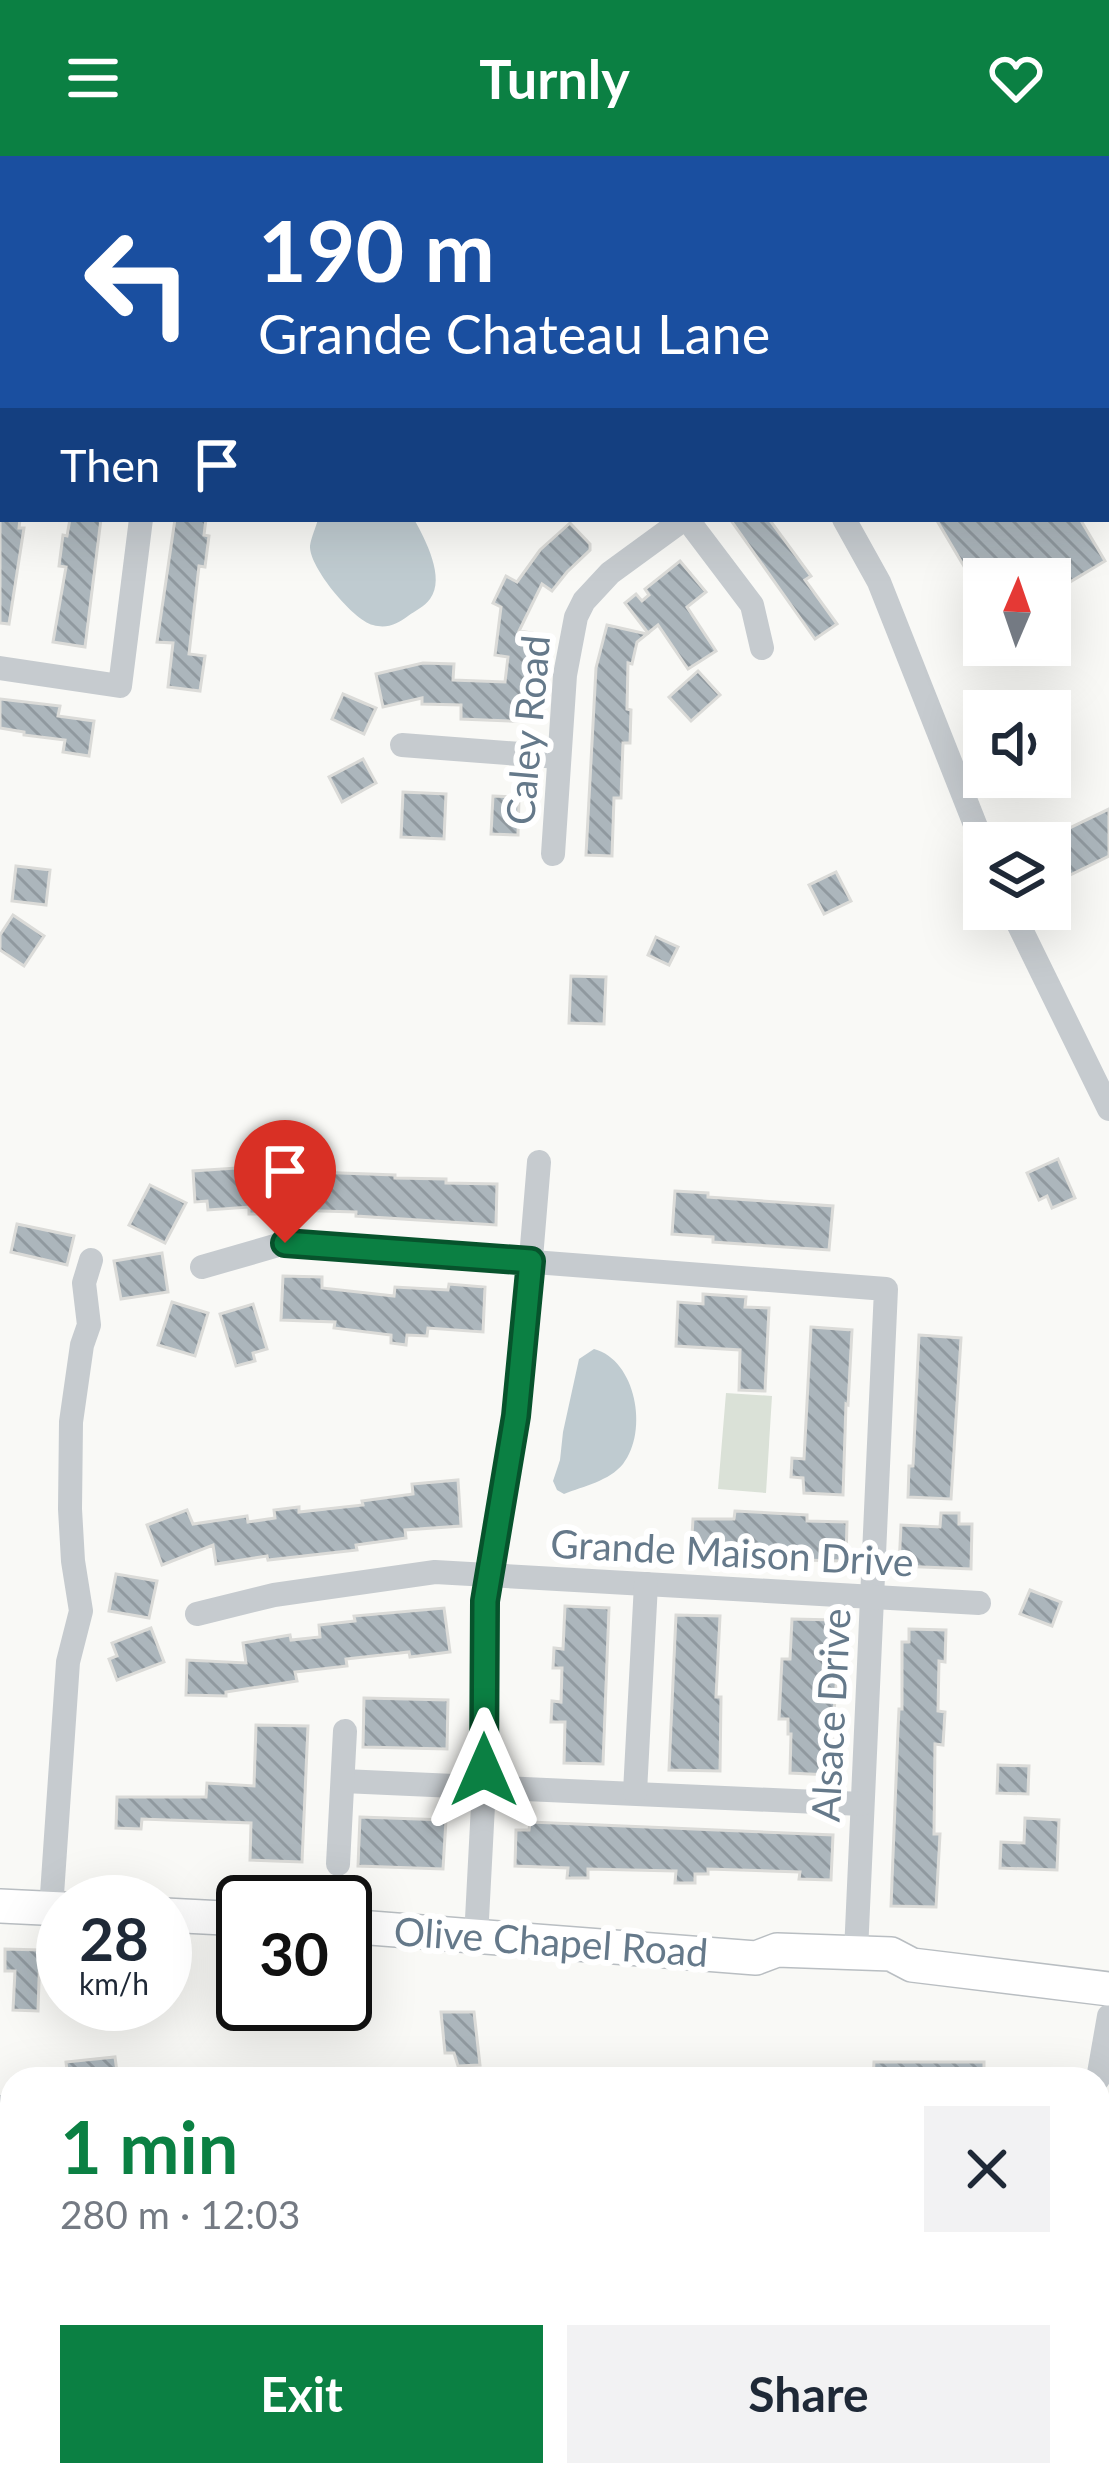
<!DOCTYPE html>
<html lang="en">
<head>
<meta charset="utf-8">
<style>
  :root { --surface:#fff; --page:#f2f2f3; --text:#1f2937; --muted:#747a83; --accent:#0b8043 }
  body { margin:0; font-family:Lato,sans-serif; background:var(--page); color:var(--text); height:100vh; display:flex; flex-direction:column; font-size:45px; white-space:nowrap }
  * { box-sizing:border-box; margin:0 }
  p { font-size:39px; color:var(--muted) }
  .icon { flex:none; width:66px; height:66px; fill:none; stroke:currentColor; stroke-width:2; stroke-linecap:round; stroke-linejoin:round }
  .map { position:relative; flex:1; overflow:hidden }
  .sheet { position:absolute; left:0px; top:1911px; width:1110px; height:420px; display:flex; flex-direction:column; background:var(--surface); border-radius:36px 36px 0 0; box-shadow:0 12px 48px #0002 }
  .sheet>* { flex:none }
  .top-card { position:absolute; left:0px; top:0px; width:1110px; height:366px; box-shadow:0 12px 48px #0002; background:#1a4fa0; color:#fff; overflow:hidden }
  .needle { width:78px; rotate:2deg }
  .controls { position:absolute; left:963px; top:402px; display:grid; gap:24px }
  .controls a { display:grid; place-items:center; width:108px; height:108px; border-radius:0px; background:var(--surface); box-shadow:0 12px 48px #0002; font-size:60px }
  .speed { position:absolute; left:36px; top:1719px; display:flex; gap:24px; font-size:60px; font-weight:700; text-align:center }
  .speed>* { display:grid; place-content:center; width:156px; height:156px; border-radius:50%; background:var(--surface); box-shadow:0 12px 48px #0002; line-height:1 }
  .speed small { font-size:30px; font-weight:400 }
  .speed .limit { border:6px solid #111; border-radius:18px; background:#fff; color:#111 }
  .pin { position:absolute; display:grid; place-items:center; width:102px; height:102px; color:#fff; margin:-123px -51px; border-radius:50% 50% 50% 0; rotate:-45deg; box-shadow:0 0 12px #0007 }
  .pin .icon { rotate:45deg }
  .me { position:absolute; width:132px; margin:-66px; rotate:0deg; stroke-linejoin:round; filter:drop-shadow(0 0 9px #0008) }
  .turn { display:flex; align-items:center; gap:42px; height:252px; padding:0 60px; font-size:54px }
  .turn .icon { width:156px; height:156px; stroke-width:2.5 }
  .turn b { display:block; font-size:84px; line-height:102px }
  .then { display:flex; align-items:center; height:114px; padding:0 60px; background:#0003; gap:24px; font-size:45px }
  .round { display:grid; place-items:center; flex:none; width:126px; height:126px; border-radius:0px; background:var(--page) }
  .summary { display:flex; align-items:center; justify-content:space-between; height:204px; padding:0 60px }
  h1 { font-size:72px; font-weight:700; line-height:90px; color:var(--accent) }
  .cta { display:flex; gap:24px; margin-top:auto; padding:24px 60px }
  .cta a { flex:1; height:138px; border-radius:0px; background:var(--accent); color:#fff; font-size:48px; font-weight:700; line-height:138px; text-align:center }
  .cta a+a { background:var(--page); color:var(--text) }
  header { display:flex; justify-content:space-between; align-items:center; height:156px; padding:0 60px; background:var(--accent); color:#fff; font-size:54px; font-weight:700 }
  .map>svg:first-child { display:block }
</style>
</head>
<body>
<header><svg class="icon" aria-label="menu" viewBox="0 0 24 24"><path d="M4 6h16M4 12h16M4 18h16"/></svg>Turnly<svg class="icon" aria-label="heart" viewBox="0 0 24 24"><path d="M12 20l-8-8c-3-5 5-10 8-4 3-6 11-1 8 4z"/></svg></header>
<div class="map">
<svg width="1109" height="2331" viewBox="0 0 1109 2331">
  <defs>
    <pattern id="building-back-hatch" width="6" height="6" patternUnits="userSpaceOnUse" patternTransform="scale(3)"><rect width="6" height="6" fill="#acb6bc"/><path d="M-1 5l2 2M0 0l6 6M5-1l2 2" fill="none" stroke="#90999f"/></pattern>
  </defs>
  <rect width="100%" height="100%" fill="#f9f9f6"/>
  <polygon fill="#e7e8e7" points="584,0 1109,0 1109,138 1107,140 1107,3 586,3"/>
  <polygon fill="#dae1d7" points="726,1237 772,1240 766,1337 718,1333"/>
  <g fill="#bfcbd0">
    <path d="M318,363h96c11,20 32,59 16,80 -5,7 -15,12 -22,17 -11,8 -21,13 -35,9 -20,-5 -64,-58 -63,-79 1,-8 6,-19 8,-27z"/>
    <path d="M594,1193c42,11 55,82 29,115 -14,17 -39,22 -59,30l-7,-4 -4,-9 7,-21 3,-28 16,-73z"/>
  </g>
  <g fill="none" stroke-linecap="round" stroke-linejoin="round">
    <g stroke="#bfcbd0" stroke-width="6">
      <polyline points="1098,2071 1109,2068"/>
      <polyline points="513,2331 516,2319"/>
    </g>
  </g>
  <g fill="url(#building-back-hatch)" stroke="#dbdbd8" stroke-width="3">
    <polygon points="0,363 20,363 19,372 24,372 9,468 0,467"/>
    <polygon points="70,363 101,363 85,491 53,486 66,411 59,410 63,379 67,380"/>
    <polygon points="175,363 206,363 204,379 209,380 205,411 199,410 189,498 205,500 200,535 168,531 173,487 157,486"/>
    <polygon points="730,363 769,363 811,420 805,424 837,468 815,483"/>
    <polygon points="936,363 1080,363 1105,405 1050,438 1050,423 984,423 984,444"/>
    <polygon points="570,367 590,388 590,394 567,416 552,435 542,428 519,475 532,477 525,528 535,528 531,566 461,563 461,549 422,548 422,542 383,551 376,518 423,507 454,508 453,524 505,526 508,501 495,499 501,451 493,447 506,420 517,426 540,394"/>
    <polygon points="680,405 706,436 687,451 716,495 688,513 658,469 648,477 625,447 636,438 642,445 649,439 645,433"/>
    <polygon points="607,469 647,478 637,486 632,508 628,507 627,553 631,554 630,587 623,587 621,642 614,642 612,700 586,699 596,512"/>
    <polygon points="698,515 720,539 691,565 669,541"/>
    <polygon points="343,538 376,552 364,578 332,563"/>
    <polygon points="0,543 60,550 58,560 94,565 89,600 63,596 65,584 24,579 24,576 0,572"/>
    <polygon points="363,603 376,627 342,646 329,621"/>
    <polygon points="403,636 446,638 444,683 401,681"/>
    <polygon points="493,640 519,641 518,679 491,678"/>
    <polygon points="1109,653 1109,700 1068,720 1049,682"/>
    <polygon points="16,710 50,714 46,749 12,745"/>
    <polygon points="836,716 851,745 824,758 809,729"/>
    <polygon points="13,759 44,780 24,810 0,794 0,779"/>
    <polygon points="656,781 678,791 669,809 648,799"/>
    <polygon points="571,820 606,821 604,868 569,867"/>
    <polygon points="1058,1003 1075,1042 1052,1052 1047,1040 1039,1044 1027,1017"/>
    <polygon points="263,1007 287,1007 287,1015 395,1019 395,1022 446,1023 446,1027 497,1028 496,1069 356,1060 356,1056 288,1054 288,1058 249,1058 249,1051 208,1054 207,1045 195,1046 193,1015 236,1012 237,1019 263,1019"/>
    <polygon points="150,1029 186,1047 165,1087 129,1069"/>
    <polygon points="675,1035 708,1037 708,1041 833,1050 829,1094 713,1086 713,1081 672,1078"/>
    <polygon points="17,1068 74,1080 67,1109 11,1096"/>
    <polygon points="162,1097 168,1136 121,1143 114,1105"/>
    <polygon points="283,1120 322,1121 322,1132 394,1140 395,1131 448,1134 449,1128 485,1131 483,1176 428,1172 427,1180 407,1179 406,1189 391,1187 391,1179 334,1172 335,1166 281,1164"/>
    <polygon points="703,1138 746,1141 745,1151 769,1152 765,1235 739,1234 740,1194 676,1190 678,1146 703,1148"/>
    <polygon points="172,1146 208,1157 195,1200 158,1189"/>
    <polygon points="253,1148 267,1193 253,1197 255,1205 236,1210 220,1158"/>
    <polygon points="811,1171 852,1174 848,1249 846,1248 843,1339 804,1337 803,1322 791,1321 792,1302 804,1303"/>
    <polygon points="919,1179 961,1182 951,1343 908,1341 909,1310 913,1310"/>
    <polygon points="458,1324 461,1370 405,1374 406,1382 356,1389 357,1394 268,1404 267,1400 216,1408 213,1389 162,1409 147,1369 187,1354 193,1368 247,1360 248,1366 275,1362 274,1354 299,1351 299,1356 363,1349 362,1345 413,1338 412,1328"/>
    <polygon points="735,1355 807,1359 807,1365 847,1366 846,1405 704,1402 704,1398 691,1396 693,1363 734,1363"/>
    <polygon points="941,1357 959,1357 959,1368 972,1368 971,1413 899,1410 901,1369 940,1371"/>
    <polygon points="116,1418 157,1425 149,1462 109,1455"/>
    <polygon points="1030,1434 1061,1446 1052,1470 1020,1458"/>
    <polygon points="565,1450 609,1452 603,1608 564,1607 565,1566 551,1566 552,1545 561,1546 562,1512 553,1512 554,1492 563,1493"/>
    <polygon points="444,1452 450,1496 410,1501 409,1496 346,1503 347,1510 295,1516 297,1525 226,1536 226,1540 186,1539 187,1504 246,1507 243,1487 290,1479 291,1484 320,1481 319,1469 355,1465 354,1460"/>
    <polygon points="676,1459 720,1460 716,1541 721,1541 720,1615 669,1614"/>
    <polygon points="792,1463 835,1464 834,1480 840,1480 829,1619 790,1617 791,1578 788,1578 788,1563 779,1563 782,1503 790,1503"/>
    <polygon points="151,1472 164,1506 117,1524 109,1503 117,1500 112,1487"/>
    <polygon points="909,1473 946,1474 945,1506 939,1505 938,1555 945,1556 943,1589 935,1588 934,1678 940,1678 936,1751 891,1750 898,1574 899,1553 902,1553 902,1486 909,1486"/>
    <polygon points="364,1542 448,1544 447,1593 363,1591"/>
    <polygon points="256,1569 308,1570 302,1706 250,1704 251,1667 142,1663 141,1673 116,1672 117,1641 206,1641 207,1627 254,1630"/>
    <polygon points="998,1609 1029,1610 1028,1638 997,1637"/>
    <polygon points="360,1661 446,1664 443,1713 358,1710"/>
    <polygon points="1025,1662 1059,1664 1057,1714 1000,1712 1001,1686 1024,1687"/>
    <polygon points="530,1666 833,1679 831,1724 799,1723 800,1716 708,1713 708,1718 695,1718 695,1727 675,1727 676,1715 588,1713 588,1722 567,1722 568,1712 515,1710 516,1674 529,1674"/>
    <polygon points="5,1793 40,1794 38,1855 13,1854 15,1815 5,1815"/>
    <polygon points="441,1856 474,1856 480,1909 458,1910 454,1897 445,1897"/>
    <polygon points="115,1901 118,1923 68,1923 66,1906"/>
    <polygon points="874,1906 984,1906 984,1923 873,1923"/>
  </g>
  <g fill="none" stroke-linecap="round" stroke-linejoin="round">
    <g stroke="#b9bec2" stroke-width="36">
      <g id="major">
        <polyline points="0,1750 63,1753"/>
        <polyline points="165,1759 243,1763"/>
        <polyline points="345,1770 756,1802 777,1794 891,1798 912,1809 1109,1833"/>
      </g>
    </g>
    <polyline stroke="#c0c3c5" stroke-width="3" stroke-dasharray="6 6" stroke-linecap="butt" points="39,1813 63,1801"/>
    <g stroke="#c6cbcf" stroke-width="24">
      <polyline points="584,0 586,3"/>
      <polyline points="670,0 672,3"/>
      <polyline points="915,0 918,3"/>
      <polyline points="107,3 107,0"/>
      <polyline points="273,3 273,0"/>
      <polyline points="0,68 3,68"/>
      <polyline points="1107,142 1109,140"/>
      <polyline points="0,201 3,201"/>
      <polyline points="1107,248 1109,250"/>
      <polyline points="687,363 752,449 762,492"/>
      <polyline points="844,363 879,426 984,691"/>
      <polyline points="0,512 120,530 141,363"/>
      <polyline points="402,589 559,601"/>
      <polyline points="553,698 565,519 576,461 584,445 610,417 684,363"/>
      <polyline points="1011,753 1109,953"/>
      <polyline points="202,1111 285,1087 886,1133 856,1796"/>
      <polyline points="197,1458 274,1439 435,1416 979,1447"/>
      <polyline points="343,1625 862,1648"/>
      <polyline points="635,1636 646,1428"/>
      <polyline points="338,1708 345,1575"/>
      <polyline points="51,1753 68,1506 81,1455 73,1405 70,1353 71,1266 82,1189 89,1169 84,1127 91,1104"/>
      <polyline points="476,1782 484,1630 485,1445 521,1222 539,1006"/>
      <polyline points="1098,1923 1109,1860"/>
      <polyline points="0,1951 7,1951"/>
      <polyline points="402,2331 403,2319"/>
      <polyline points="1016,2331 1017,2319"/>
    </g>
    <use href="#major" stroke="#fff" stroke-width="33"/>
  </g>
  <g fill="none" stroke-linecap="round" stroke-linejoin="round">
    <g stroke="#07532c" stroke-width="30">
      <polyline id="route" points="285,1087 531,1105 516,1260 485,1445 484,1614"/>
    </g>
    <use href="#route" stroke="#0b8043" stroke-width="21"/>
  </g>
  <g text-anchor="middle" stroke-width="12" stroke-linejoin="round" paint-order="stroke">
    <g font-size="39" fill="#65798a" stroke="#fff">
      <text transform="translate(528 574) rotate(-85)" y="14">Caley Road</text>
      <text transform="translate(732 1397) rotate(3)" y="14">Grande Maison Drive</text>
      <text transform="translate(831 1559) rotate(-87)" y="14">Alsace Drive</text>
      <text transform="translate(551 1786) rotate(4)" y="14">Olive Chapel Road</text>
    </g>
  </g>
</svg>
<div class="controls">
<a><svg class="needle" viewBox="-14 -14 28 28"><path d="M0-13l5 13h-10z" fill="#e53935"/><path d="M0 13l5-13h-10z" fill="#747a83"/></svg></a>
<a><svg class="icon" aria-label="sound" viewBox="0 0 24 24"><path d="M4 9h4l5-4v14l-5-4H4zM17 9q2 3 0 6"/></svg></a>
<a><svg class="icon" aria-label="layers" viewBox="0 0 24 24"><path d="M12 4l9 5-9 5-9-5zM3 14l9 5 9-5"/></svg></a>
</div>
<div class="speed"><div>28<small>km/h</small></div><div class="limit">30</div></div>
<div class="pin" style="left:285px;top:1087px;background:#d93025"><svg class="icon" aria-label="arrive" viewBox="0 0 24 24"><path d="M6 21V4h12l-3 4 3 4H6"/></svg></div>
<svg class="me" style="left:484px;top:1614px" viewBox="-20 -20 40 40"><path d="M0-17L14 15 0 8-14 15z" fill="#0b8043" stroke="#fff" stroke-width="4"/></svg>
<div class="top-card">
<div class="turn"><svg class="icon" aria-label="left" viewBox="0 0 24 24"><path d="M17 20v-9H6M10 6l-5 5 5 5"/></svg><div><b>190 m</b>Grande Chateau Lane</div></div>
<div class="then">Then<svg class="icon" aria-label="arrive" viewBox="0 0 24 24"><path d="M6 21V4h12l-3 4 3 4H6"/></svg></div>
</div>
<section class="sheet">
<div class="summary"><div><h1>1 min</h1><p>280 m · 12:03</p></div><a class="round"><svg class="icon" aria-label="close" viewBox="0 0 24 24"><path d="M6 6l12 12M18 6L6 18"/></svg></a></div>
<div class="cta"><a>Exit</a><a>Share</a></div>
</section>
</div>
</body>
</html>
